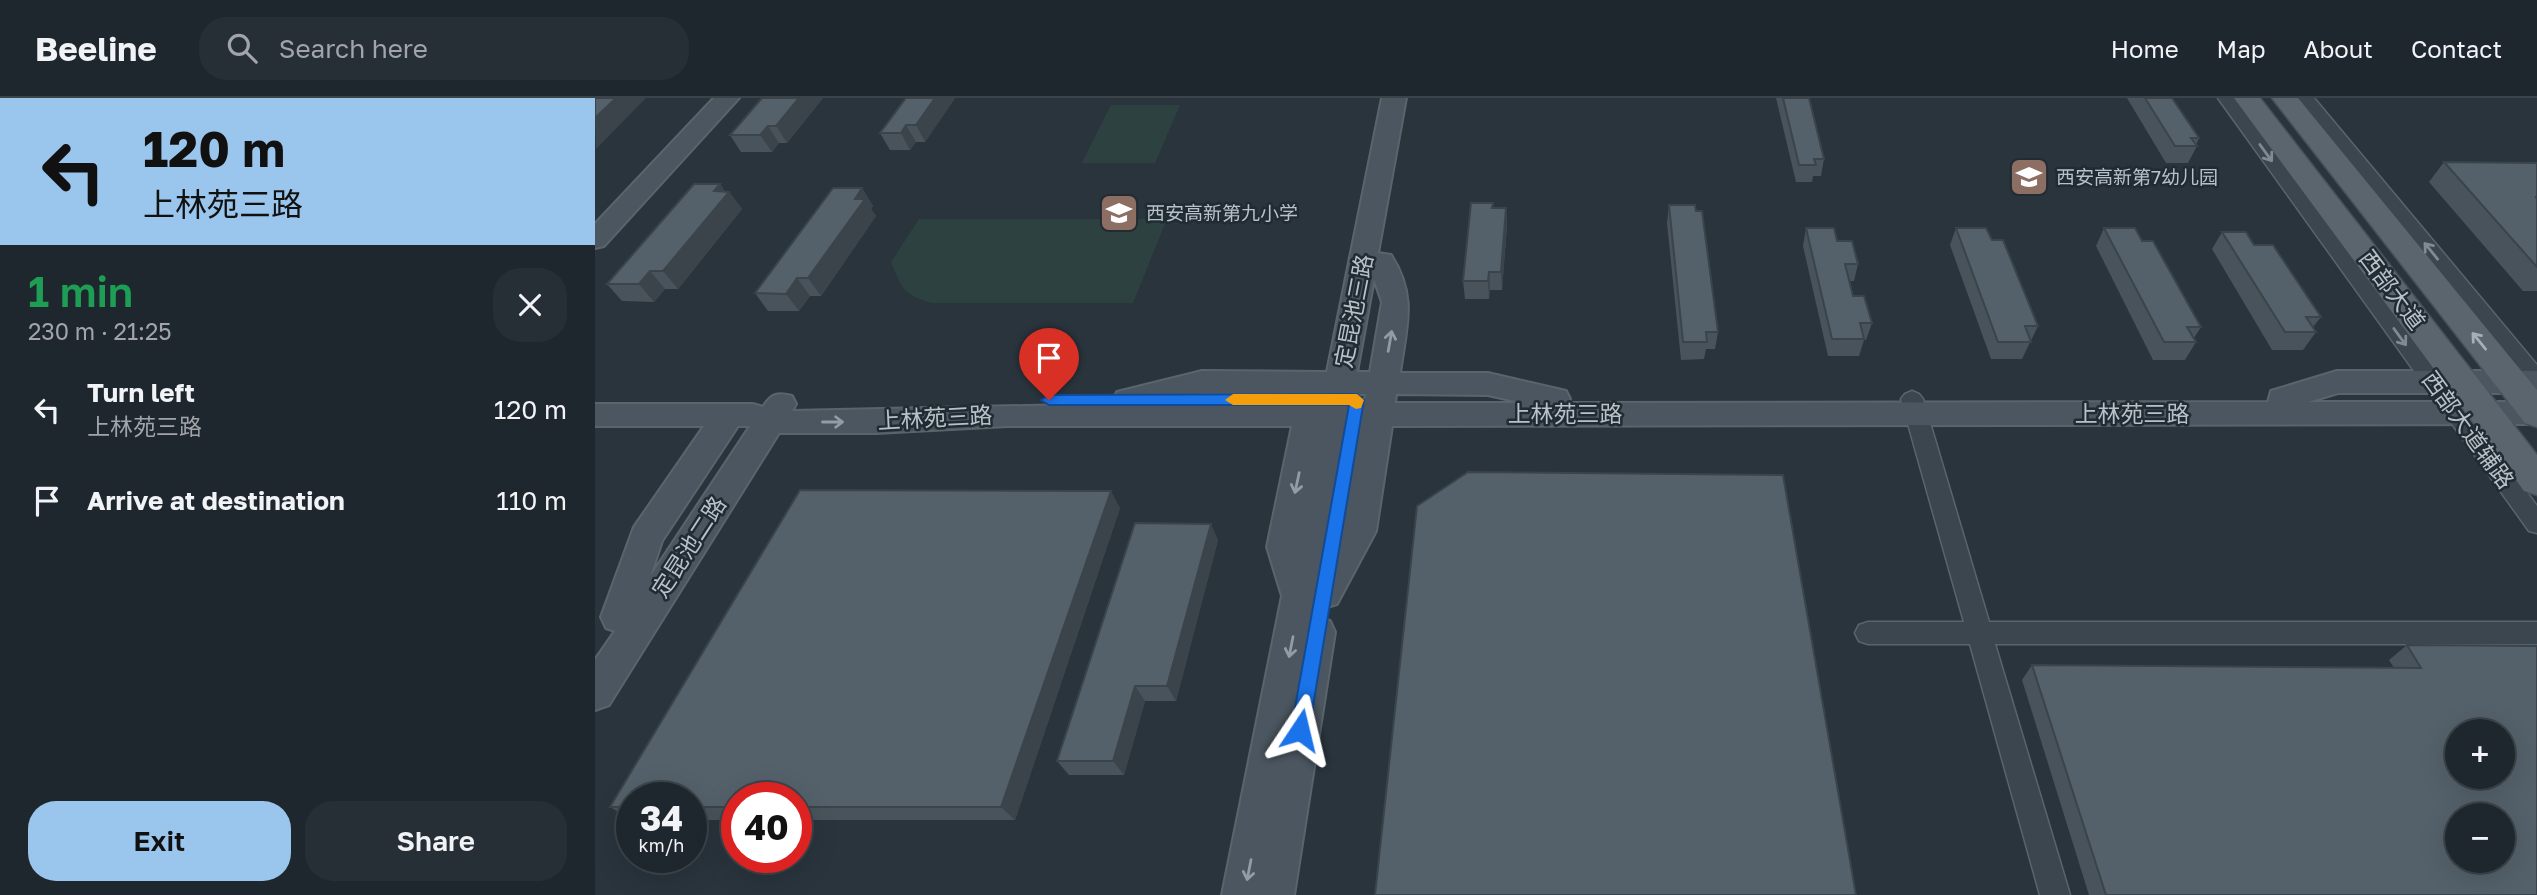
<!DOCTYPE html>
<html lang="en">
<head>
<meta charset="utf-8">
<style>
  :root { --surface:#1f272e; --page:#272f36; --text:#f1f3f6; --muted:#a1a5aa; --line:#3c444a; --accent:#9ac5ec }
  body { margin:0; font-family:"Golos Text","Noto Sans SC",sans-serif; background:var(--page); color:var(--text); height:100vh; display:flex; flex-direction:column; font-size:26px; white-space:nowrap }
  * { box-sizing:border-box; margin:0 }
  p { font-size:23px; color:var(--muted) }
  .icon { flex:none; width:38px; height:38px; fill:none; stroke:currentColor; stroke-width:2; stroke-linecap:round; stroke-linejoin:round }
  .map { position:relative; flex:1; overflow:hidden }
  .drawer { display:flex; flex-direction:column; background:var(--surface); width:595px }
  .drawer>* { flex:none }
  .hud { background:#9ac5ec; color:#111; overflow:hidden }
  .controls { position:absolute; left:1850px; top:621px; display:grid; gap:14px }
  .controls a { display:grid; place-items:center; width:70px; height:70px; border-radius:50%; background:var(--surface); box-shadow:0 7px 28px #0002,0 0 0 2px var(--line); font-size:35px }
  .speed { position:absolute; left:21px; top:684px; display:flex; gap:14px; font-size:35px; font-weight:700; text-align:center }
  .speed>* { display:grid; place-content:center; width:91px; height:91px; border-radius:50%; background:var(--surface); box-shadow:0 7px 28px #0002,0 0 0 2px var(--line); line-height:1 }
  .speed small { font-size:18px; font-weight:400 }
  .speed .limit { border:10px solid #d22; background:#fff; color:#111 }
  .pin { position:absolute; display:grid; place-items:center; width:60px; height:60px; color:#fff; margin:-72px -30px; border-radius:50% 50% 50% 0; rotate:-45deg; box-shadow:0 0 7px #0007 }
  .pin .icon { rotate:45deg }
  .me { position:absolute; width:77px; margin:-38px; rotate:10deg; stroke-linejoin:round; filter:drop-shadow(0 0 5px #0008) }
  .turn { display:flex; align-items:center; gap:24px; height:147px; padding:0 28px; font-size:32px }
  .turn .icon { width:91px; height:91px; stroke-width:2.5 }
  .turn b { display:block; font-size:49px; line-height:60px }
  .round { display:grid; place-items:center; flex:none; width:74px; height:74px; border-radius:28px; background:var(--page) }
  .overview { display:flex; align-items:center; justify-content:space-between; height:119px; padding:0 28px }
  h1 { font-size:42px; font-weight:600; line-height:52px; color:#1e9e55 }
  .action { display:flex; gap:14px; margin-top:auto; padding:14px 28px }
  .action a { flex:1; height:80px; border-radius:28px; background:var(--accent); color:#111; font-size:28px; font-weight:600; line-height:80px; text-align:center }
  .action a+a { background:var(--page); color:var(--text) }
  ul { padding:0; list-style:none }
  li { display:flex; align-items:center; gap:21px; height:91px; padding:0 28px }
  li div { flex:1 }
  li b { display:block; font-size:26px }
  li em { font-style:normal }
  header { display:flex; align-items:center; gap:42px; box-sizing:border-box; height:98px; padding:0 35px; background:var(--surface); border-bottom:2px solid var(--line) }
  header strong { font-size:33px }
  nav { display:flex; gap:38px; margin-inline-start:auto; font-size:24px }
  .search { width:490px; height:63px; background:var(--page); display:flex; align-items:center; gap:18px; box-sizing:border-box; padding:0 24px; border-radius:28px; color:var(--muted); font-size:26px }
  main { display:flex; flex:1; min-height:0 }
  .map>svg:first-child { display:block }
</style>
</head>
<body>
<header>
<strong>Beeline</strong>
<div class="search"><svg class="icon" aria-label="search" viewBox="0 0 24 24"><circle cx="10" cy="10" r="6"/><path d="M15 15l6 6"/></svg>Search here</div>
<nav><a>Home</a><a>Map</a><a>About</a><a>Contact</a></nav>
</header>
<main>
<section class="drawer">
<div class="hud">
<div class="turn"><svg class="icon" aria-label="left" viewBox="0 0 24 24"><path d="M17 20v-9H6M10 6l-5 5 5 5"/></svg><div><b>120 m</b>上林苑三路</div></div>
</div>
<div class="overview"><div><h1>1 min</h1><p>230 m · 21:25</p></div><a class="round"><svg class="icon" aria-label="close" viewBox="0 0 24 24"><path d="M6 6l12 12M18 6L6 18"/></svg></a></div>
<ul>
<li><svg class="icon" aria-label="left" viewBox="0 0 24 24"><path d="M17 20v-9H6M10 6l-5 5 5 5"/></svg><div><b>Turn left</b><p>上林苑三路</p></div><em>120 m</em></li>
<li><svg class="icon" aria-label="arrive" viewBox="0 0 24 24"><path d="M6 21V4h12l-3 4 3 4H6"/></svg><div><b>Arrive at destination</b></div><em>110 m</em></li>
</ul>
<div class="action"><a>Exit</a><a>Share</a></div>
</section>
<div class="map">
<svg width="1942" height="797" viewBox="0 0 1942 797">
  <rect width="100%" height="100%" fill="#29343d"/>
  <g fill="#2d4240">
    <polygon points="516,7 585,7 560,65 487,65"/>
    <path d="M324,121h248l-34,84h-200c-29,-7 -31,-14 -42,-41z"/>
  </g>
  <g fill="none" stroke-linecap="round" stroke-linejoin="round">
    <g stroke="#5a646b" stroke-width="3">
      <g id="street">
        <polygon points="1623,0 1639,0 1942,408 1942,435 1934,433"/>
        <polygon points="1703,0 1719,0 1942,267 1942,288 1935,286"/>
        <polygon points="1317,293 1324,296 1328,301 1394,524 1942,524 1942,546 1400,546 1475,797 1445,797 1375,546 1273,546 1264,543 1260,535 1264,527 1273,524 1369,524 1306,301 1310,296"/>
      </g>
    </g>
    <g stroke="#5a646b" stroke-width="4">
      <g id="secondary">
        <polygon points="119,0 144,0 9,148 0,150 0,126"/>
        <path d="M787,0h24l-28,155 13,2c27,42 15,72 9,118h88l78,18 4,8 -2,4 700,-1 3,-11 66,-20h200v22h-199l-30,9h229v22l-1145,2 -16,105 -39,73 -13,4 -7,-3 -3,12 16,4 5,11 -41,263h-72l60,-299 -15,-49 25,-121h-285l-131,7h-97l-170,272 -14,5v-50l20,-29 -9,-3 -5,-11 33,-90 70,-101h-109v-22h158l10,3c8,-13 14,-15 29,-11l4,8 -4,7 323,-7 -2,-4 4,-8 85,-21 125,1zM779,181l8,23 -12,70h-13zM607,295h98l-3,10h-138zM759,296h12l-2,9h-12zM801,296l92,1 36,8h-129zM143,328h12l-100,151 12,-36zM753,328h12l-18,104 -18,30z"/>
      </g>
    </g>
    <g stroke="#464f57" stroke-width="3">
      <g id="primary">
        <polygon points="1639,0 1665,0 1942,357 1942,397 1929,393"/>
        <polygon points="1677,0 1703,0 1942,292 1942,329 1930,325"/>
      </g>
    </g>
    <use href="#street" fill="#3c464e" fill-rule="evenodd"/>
    <use href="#secondary" fill="#4b5660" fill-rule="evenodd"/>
    <use href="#primary" fill="#5a656d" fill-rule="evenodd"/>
  </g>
  <g fill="#48535b">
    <polygon points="167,0 228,0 192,45 184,45 177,54 146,54 135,37"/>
    <polygon points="311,0 360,0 330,44 321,44 315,52 295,52 285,35"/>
    <polygon points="1181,0 1214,0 1229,61 1226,78 1218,78 1217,84 1201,84"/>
    <polygon points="1532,0 1577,0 1604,40 1601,47 1602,48 1593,65 1571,65"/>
    <polygon points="1849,64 1942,65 1942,193 1928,193 1834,84"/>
    <polygon points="125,86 130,94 134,94 147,111 83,191 70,191 59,204 27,203 12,186"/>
    <polygon points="267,90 278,108 276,111 281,118 226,198 215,198 204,213 173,213 160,195"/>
    <polygon points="1074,107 1123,234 1120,251 1111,251 1109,261 1086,262 1072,125"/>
    <polygon points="898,110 911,110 912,127 907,192 895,192 894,201 870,201 868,183"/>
    <polygon points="1211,130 1242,143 1263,166 1259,183 1255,183 1258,198 1277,225 1271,242 1269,242 1264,258 1233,258 1208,148"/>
    <polygon points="1361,130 1397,142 1443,228 1427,261 1396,261 1355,147"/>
    <polygon points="1509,130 1547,143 1606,229 1599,240 1601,244 1590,262 1558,262 1501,148"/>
    <polygon points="1627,134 1659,147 1726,219 1718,229 1721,234 1708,252 1677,252 1617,151"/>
    <polygon points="525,410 420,722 201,722 201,700 142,700 142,722 96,722 96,700 37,700 37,722 15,709"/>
    <polygon points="623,442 581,603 550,603 529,677 474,677 462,663"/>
    <polygon points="1812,547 1942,548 1942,797 1494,797 1427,582 1437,567 1799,570 1794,562"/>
  </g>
  <g fill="#3b444a">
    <polygon points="21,0 51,0 1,51 0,20"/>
    <polygon points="204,0 228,0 192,45 181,28"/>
    <polygon points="340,0 360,0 330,44 321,27"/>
    <polygon points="311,27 321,44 315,52 306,35"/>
    <polygon points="173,28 184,45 177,54 165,37"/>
    <polygon points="125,86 132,96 134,94 147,111 83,191 68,173 119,93"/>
    <polygon points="267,90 278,108 276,111 281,118 226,198 213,180 260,101"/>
    <polygon points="911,110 912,127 907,192 906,174"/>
    <polygon points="55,173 70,191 59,204 44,186"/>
    <polygon points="894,174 895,192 894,201 893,183"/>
    <polygon points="202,180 215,198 204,213 191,196"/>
    <polygon points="516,393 525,410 420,722 406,709"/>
    <polygon points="616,426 623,442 581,603 572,588"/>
    <polygon points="540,588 550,603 529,677 518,663"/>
  </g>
  <g fill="#54616a" stroke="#3b444a" stroke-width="2" fill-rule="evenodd">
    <polygon points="0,0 21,0 0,20"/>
    <polygon points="167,0 204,0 181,28 173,28 165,37 135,37"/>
    <polygon points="311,0 340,0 321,27 311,27 306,35 285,35"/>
    <polygon points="1188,0 1214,0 1229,61 1219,61 1221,67 1204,67"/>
    <polygon points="1550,0 1577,0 1604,40 1596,40 1602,48 1580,48"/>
    <polygon points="1849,64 1942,65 1942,99 1941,99 1942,101 1942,169"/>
    <polygon points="99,86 125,86 119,93 134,94 68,173 55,173 44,186 12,186"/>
    <polygon points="238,90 267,90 260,101 270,101 213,180 202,180 191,196 160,195"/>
    <polygon points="876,105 898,105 897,110 911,110 906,174 894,174 893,183 868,183"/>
    <polygon points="1074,107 1100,107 1101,113 1107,113 1123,234 1111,234 1112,244 1088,244"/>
    <polygon points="1211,130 1239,130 1242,143 1257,143 1263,166 1250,166 1258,198 1269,198 1277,225 1265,225 1269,241 1237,241"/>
    <polygon points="1361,130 1391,130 1397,142 1408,142 1443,228 1430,228 1436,244 1403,244"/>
    <polygon points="1509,130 1540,130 1547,143 1558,143 1606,229 1592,229 1601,244 1569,244"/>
    <polygon points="1627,134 1651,134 1659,147 1678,147 1726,219 1711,219 1721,234 1690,234"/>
    <polygon points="873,374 1188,377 1261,797 780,797 822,408"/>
    <polygon points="205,392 516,393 406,709 201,709 201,700 142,700 142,709 96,709 96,700 37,700 37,709 15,709"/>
    <polygon points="540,425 616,426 572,588 540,588 518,663 462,663"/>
    <path d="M1812,547l130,1v249h-431l-74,-230 389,3zM1862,634h46v45h-46zM1862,718h46v45h-46z"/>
  </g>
  <defs><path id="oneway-shaft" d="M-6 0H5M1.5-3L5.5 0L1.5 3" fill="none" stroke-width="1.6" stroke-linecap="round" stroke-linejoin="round" transform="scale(1.75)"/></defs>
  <g stroke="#818a91">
    <use href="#oneway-shaft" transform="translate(1671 55) rotate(54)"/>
    <use href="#oneway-shaft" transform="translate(1836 153) rotate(-129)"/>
    <use href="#oneway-shaft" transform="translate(1805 239) rotate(54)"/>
  </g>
  <g stroke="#929ca4">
    <use href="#oneway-shaft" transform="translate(795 243) rotate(-80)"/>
    <use href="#oneway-shaft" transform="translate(238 324)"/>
    <use href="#oneway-shaft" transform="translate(702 385) rotate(102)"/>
    <use href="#oneway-shaft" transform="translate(696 549) rotate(101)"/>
    <use href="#oneway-shaft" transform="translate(654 772) rotate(101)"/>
  </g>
  <use stroke="#a6afb6" href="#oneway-shaft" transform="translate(1884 243) rotate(-129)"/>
  <polygon fill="#1a73e8" stroke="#114b97" stroke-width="2" points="762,296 769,302 714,632 712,639 705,641 698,639 696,632 754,307 454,307 446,302 454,297"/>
  <polygon fill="#f59e0b" points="638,296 762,296 769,302 766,310 761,311 754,307 638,307 630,302"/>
  <defs>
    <g id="school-square" transform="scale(2.0125)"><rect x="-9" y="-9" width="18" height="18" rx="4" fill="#8d6e63" stroke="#212b33"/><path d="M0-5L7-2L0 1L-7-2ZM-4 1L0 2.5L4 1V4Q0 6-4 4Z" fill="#fff"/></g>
  </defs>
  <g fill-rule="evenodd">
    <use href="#school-square" x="1434" y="79"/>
    <use href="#school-square" x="524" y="115"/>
  </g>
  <g text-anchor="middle" stroke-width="5" stroke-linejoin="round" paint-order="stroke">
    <g font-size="19" fill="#b9c1c8" stroke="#212b33" text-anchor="start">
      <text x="1461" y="86">西安高新第7幼儿园</text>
      <text x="551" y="122">西安高新第九小学</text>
    </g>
    <g font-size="23" fill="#b9c1c8" stroke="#212b33">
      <text transform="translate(1797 192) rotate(53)" y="8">西部大道</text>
      <text transform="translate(759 213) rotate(-79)" y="8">定昆池三路</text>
      <text x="970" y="324">上林苑三路</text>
      <text x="1537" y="324">上林苑三路</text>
      <text transform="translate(340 320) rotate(-3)" y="8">上林苑三路</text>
      <text transform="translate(1873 332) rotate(54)" y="8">西部大道辅路</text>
      <text transform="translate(94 449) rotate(-57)" y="8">定昆池二路</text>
    </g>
  </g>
</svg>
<div class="controls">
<a>+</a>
<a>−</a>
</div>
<div class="speed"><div>34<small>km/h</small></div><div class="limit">40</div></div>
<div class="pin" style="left:454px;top:302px;background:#d93025"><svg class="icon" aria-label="arrive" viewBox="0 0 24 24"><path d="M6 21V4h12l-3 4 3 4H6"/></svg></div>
<svg class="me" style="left:705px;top:632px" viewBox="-20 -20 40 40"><path d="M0-17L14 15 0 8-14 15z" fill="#1a73e8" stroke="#fff" stroke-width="4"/></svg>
</div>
</main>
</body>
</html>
